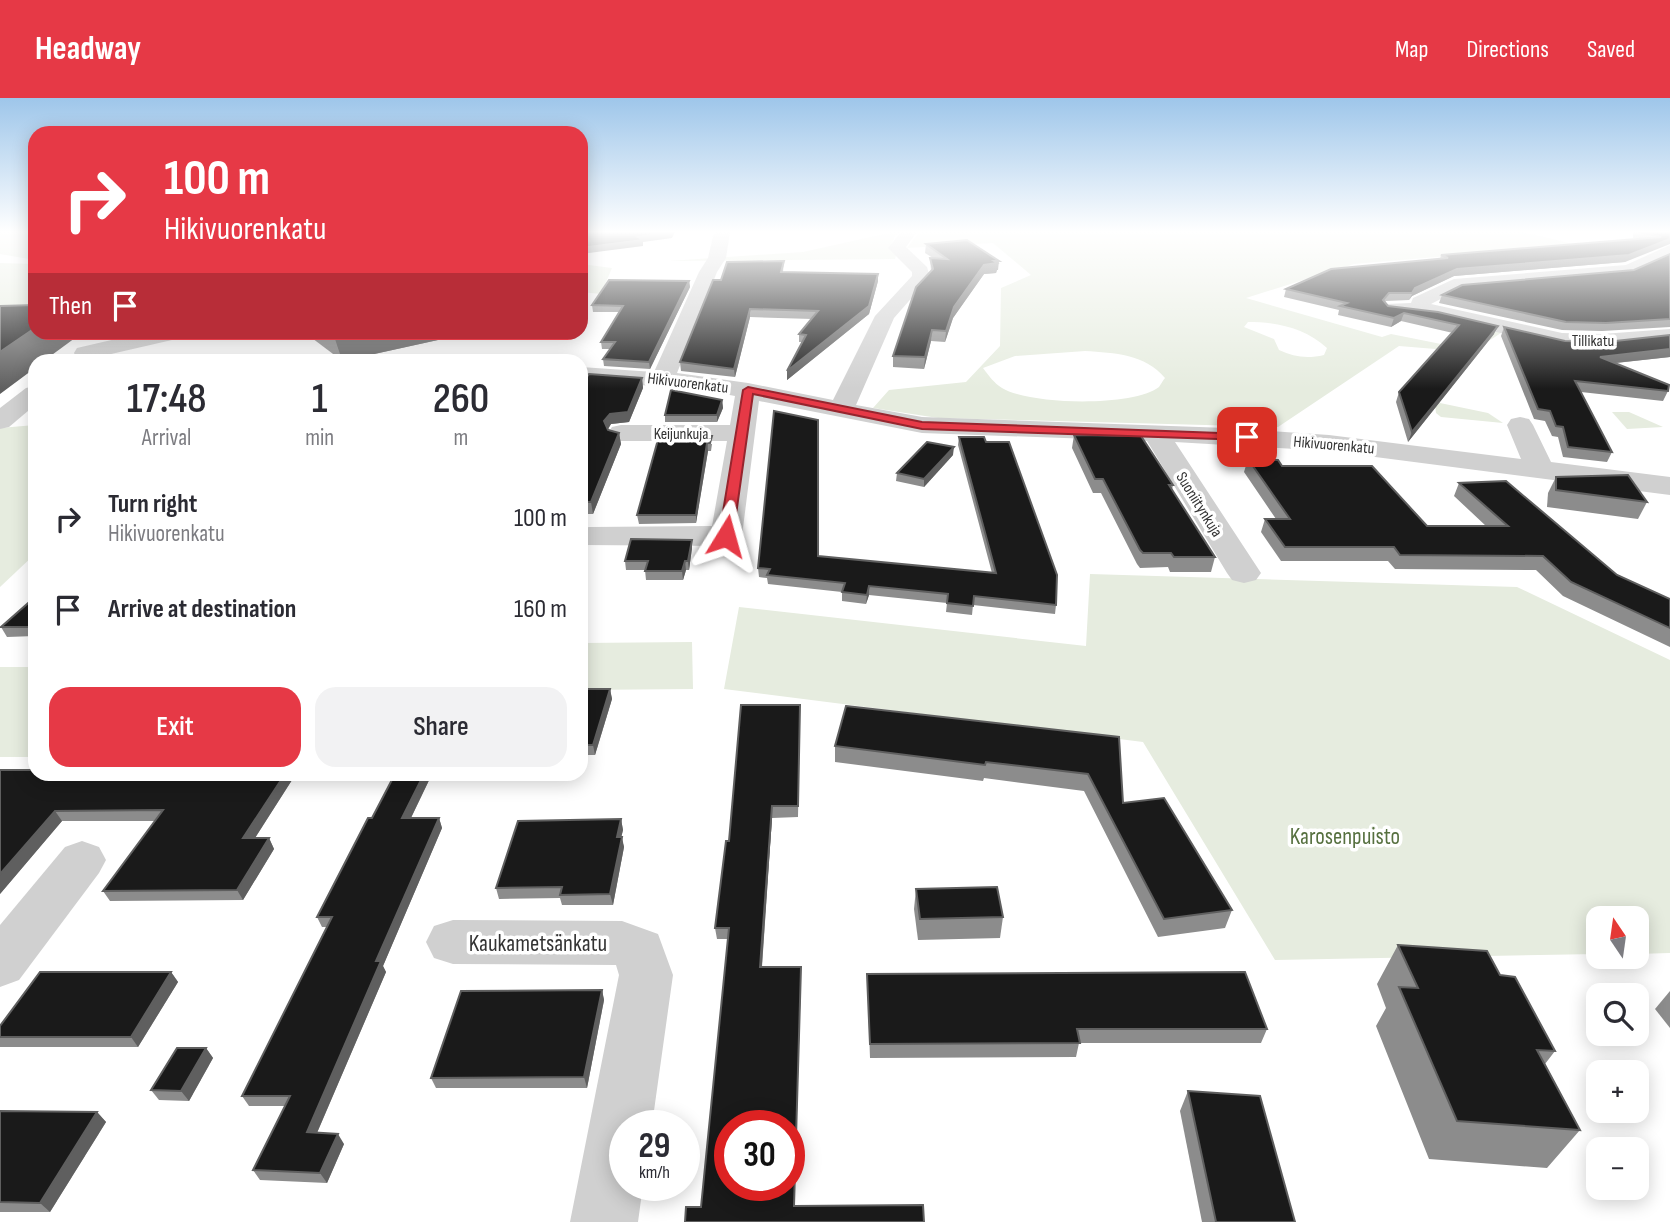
<!DOCTYPE html>
<html lang="en">
<head>
<meta charset="utf-8">
<style>
  :root { --surface:#fff; --page:#f2f2f3; --text:#2b2b33; --muted:#7c7c81; --accent:#e63946 }
  body { margin:0; font-family:"Sofia Sans Condensed",sans-serif; background:var(--page); color:var(--text); height:100vh; display:flex; flex-direction:column; font-size:26px; white-space:nowrap }
  * { box-sizing:border-box; margin:0 }
  p { font-size:23px; color:var(--muted) }
  .icon { flex:none; width:38px; height:38px; fill:none; stroke:currentColor; stroke-width:2; stroke-linecap:round; stroke-linejoin:round }
  .map { position:relative; flex:1; overflow:hidden }
  .side { position:absolute; left:28px; top:256px; width:560px; height:427px; display:flex; flex-direction:column; background:var(--surface); border-radius:21px; box-shadow:0 4px 18px #0003 }
  .side>* { flex:none }
  .hud { position:absolute; left:28px; top:28px; width:560px; height:214px; border-radius:21px; box-shadow:0 4px 18px #0003; background:#e63946; color:#fff; overflow:hidden }
  .needle { width:46px; rotate:347deg }
  .buttons { position:absolute; left:1586px; top:808px; display:grid; gap:14px }
  .buttons a { display:grid; place-items:center; width:63px; height:63px; border-radius:14px; background:var(--surface); box-shadow:0 4px 18px #0003; font-size:35px }
  .speed { position:absolute; left:609px; top:1012px; display:flex; gap:14px; font-size:35px; font-weight:700; text-align:center }
  .speed>* { display:grid; place-content:center; width:91px; height:91px; border-radius:50%; background:var(--surface); box-shadow:0 4px 18px #0003; line-height:1 }
  .speed small { font-size:18px; font-weight:400 }
  .speed .limit { border:10px solid #d22; background:#fff; color:#111 }
  .pin { position:absolute; display:grid; place-items:center; width:60px; height:60px; color:#fff; margin:-30px; border-radius:14px; box-shadow:0 4px 10px #0006 }
  .me { position:absolute; width:77px; margin:-38px; rotate:8deg; stroke-linejoin:round; filter:drop-shadow(0 0 5px #0008) }
  .turn { display:flex; align-items:center; gap:24px; height:147px; padding:0 21px; font-size:32px }
  .turn .icon { width:91px; height:91px; stroke-width:2.5 }
  .turn b { display:block; font-size:49px; line-height:60px }
  .then { display:flex; align-items:center; height:66px; padding:0 21px; background:#0003; gap:14px; font-size:26px }
  .eta { display:flex; justify-content:space-evenly; align-items:center; height:119px; text-align:center }
  .eta b { font-size:42px; font-weight:600; line-height:49px }
  .primary-button { display:flex; gap:14px; margin-top:auto; padding:14px 21px }
  .primary-button a { flex:1; height:80px; border-radius:21px; background:var(--accent); color:#fff; font-size:28px; font-weight:600; line-height:80px; text-align:center }
  .primary-button a+a { background:var(--page); color:var(--text) }
  ul { padding:0; list-style:none }
  li { display:flex; align-items:center; gap:21px; height:91px; padding:0 21px }
  li div { flex:1 }
  li b { display:block; font-size:26px }
  li em { font-style:normal }
  header { display:flex; align-items:center; gap:42px; box-sizing:border-box; height:98px; padding:0 35px; background:var(--accent); color:#fff }
  header strong { font-size:33px }
  nav { display:flex; gap:38px; margin-inline-start:auto; font-size:24px }
  .map>svg:first-child { display:block }
</style>
</head>
<body>
<header>
<strong>Headway</strong>
<nav><a>Map</a><a>Directions</a><a>Saved</a></nav>
</header>
<div class="map">
<svg width="1670" height="1124" viewBox="0 0 1670 1124">
  <rect width="100%" height="100%" fill="#fff"/>
  <g fill="#e6ecdf" fill-rule="evenodd">
    <polygon points="0,134 35,134 35,162 0,156"/>
    <polygon points="893,134 901,134 895,138 890,149 896,157 895,161 669,163 803,154"/>
    <path d="M919,134h605l53,13 -223,19 -108,34 136,39 9,-3 50,10 15,-1 32,-16 16,4 -32,21 -73,-6 -121,81 -340,-9 -65,-10 16,-18 77,-8 34,-36 1,-58 30,-13 -38,-32 -86,5zM1248,224c29,0 57,6 79,26l-3,7c-17,4 -30,2 -45,-5l-5,-11 -30,-12zM1085,253c30,2 60,3 80,27 -1,1 -6,9 -6,9 -26,20 -129,18 -157,1 -8,-5 -13,-12 -19,-20l32,-12z"/>
    <polygon points="0,165 35,166 35,227 0,227"/>
    <polygon points="581,166 612,170 601,196 581,194"/>
    <polygon points="1440,305 1488,315 1503,325 1441,319 1436,315 1435,307"/>
    <polygon points="1612,314 1629,314 1663,329 1627,331"/>
    <polygon points="35,327 35,456 0,489 0,330"/>
    <polygon points="1090,476 1517,489 1670,562 1670,855 1636,856 1636,821 1598,821 1598,856 1275,862 1143,644 724,591 739,509 1086,548"/>
    <polygon points="692,544 693,591 581,592 581,545"/>
    <rect x="0" y="569" width="35" height="90"/>
  </g>
  <g fill="none" stroke-linecap="round" stroke-linejoin="round">
    <polygon fill="#cfe2ee" fill-rule="evenodd" points="1512,134 1521,134 1530,136 1528,137"/>
    <g fill="#d0d0d0" fill-rule="evenodd">
      <polygon points="714,134 730,134 726,160 717,174 677,275 748,285 833,302 875,218 912,178 912,174 888,150 901,134 917,134 906,149 927,169 930,179 894,220 856,307 922,319 1227,330 1329,337 1521,361 1507,327 1511,321 1520,319 1529,321 1533,327 1551,364 1670,379 1670,397 1329,353 1175,344 1261,475 1256,482 1244,485 1232,482 1227,475 1147,343 922,335 759,303 742,438 737,445 726,448 581,447 581,431 589,429 712,428 727,343 621,343 612,341 608,335 612,329 621,327 730,327 735,298 698,291 581,283 581,269 654,274 699,174 708,160"/>
      <polygon points="1670,147 1670,159 1630,177 1458,192 1431,206 1562,235 1602,236 1670,231 1670,243 1602,250 1562,249 1435,220 1386,214 1383,210 1386,206 1411,205 1413,200 1454,181 1626,167"/>
      <polygon points="146,234 187,234 185,239 85,262 77,260 74,255 77,250"/>
      <polygon points="35,288 35,307 9,329 0,331 0,310 26,290"/>
      <polygon points="82,743 99,749 106,762 99,775 19,882 0,889 0,827 65,749"/>
      <polygon points="453,822 622,823 658,836 673,877 652,1027 625,1027 625,1087 643,1087 638,1124 570,1124 619,877 616,867 453,866 434,860 426,844 434,828"/>
    </g>
  </g>
  <g fill="#8c8c8c">
    <polygon points="1633,134 1670,134 1625,164 1454,178 1412,198 1409,202 1386,203 1385,204 1388,208 1494,236 1408,344 1396,304 1399,294 1453,235 1401,223 1391,229 1338,217 1339,212 1284,199 1286,191 1440,161 1441,157 1638,141 1633,140"/>
    <polygon points="926,146 998,172 997,172 996,175 984,176 953,220 945,244 931,243 924,271 893,269 893,258 931,173 930,160 933,160 925,155"/>
    <polygon points="1670,156 1670,229 1602,233 1562,232 1439,205 1442,197 1634,172"/>
    <polygon points="784,163 783,174 878,183 869,216 787,282 787,273 802,244 799,244 799,236 812,221 750,219 735,279 681,273 680,264 721,182"/>
    <polygon points="689,183 690,189 650,271 604,268 603,261 610,251 602,251 601,244 619,214 593,214 592,207"/>
    <polygon points="1504,229 1565,243 1606,244 1670,237 1670,259 1616,265 1668,293 1663,303 1581,294 1612,354 1607,364 1563,359 1558,339 1552,338 1545,323 1534,321 1501,238"/>
    <polygon points="304,234 446,234 447,240 347,262 341,262"/>
    <polygon points="642,280 643,290 629,324 611,326 608,331 619,335 621,346 593,416 581,416 581,287"/>
    <polygon points="722,302 723,310 717,324 665,324 665,317"/>
    <polygon points="1074,337 1173,387 1172,392 1215,459 1211,474 1170,474 1168,469 1140,470 1137,466 1101,395 1093,395 1072,350"/>
    <polygon points="659,338 712,346 711,353 708,353 696,425 639,426 637,417"/>
    <polygon points="959,339 1056,507 1055,516 973,507 972,517 946,514 947,505 869,497 866,506 842,503 842,494 768,486 767,480 759,479 758,470 818,458 992,475 958,347"/>
    <polygon points="953,357 924,389 896,383 897,375"/>
    <polygon points="1248,361 1282,368 1427,428 1486,428 1454,398 1459,385 1617,477 1670,501 1670,549 1563,498 1536,472 1395,471 1388,463 1281,463 1261,434 1265,421 1276,421 1244,374"/>
    <polygon points="1556,379 1647,404 1638,421 1547,409 1548,395"/>
    <polygon points="692,442 692,450 689,472 686,472 683,482 646,482 645,472 626,472 625,463"/>
    <polygon points="35,499 35,538 7,539 1,529"/>
    <polygon points="581,591 610,591 612,601 595,657 581,657"/>
    <polygon points="800,618 798,719 772,720 762,869 801,880 794,1108 701,1109 728,841 717,841 715,830 729,743"/>
    <polygon points="1119,639 1123,705 1232,812 1225,830 1158,839 1084,693 984,680 983,683 835,664 835,648"/>
    <polygon points="35,676 289,676 292,682 255,740 269,740 274,751 243,802 110,803 103,793 155,723 62,723 0,796"/>
    <polygon points="432,676 411,720 439,720 442,730 383,868 386,874 317,1035 344,1046 327,1085 260,1082 253,1072 285,1008 249,1008 242,998 327,829 322,829 317,819 372,720"/>
    <polygon points="621,721 623,732 621,739 624,749 613,807 562,807 560,800 499,801 496,790"/>
    <polygon points="916,791 1003,819 1000,840 918,842 914,811"/>
    <polygon points="1398,847 1500,877 1555,953 1545,966 1580,1032 1547,1070 1429,1061 1376,928 1386,910 1377,886"/>
    <polygon points="171,874 178,884 138,949 0,949 0,928"/>
    <polygon points="867,876 1267,931 1261,945 1079,945 1076,959 870,960"/>
    <polygon points="602,892 604,902 587,990 436,990 431,980"/>
    <polygon points="1670,893 1670,930 1655,911"/>
    <polygon points="206,950 213,960 189,1003 159,1002 151,992"/>
    <polygon points="1188,993 1295,1124 1202,1124 1180,1013"/>
    <polygon points="0,1013 97,1014 106,1024 50,1114 0,1114"/>
  </g>
  <g fill="#5f5f5f">
    <polygon points="675,134 672,140 643,144 643,148 581,156 581,150 638,139"/>
    <polygon points="1670,141 1670,146 1625,164 1454,178 1412,198 1409,202 1415,190 1457,171"/>
    <polygon points="994,163 999,163 998,172 997,172 996,175 984,176 953,220 945,244 946,233 954,209 984,167"/>
    <polygon points="878,176 878,183 869,216 787,282 787,273"/>
    <polygon points="689,183 690,189 650,271 649,264"/>
    <polygon points="750,211 750,219 735,279 734,271"/>
    <polygon points="1404,215 1401,223 1391,229 1394,220"/>
    <polygon points="1498,228 1494,236 1408,344 1412,334"/>
    <polygon points="35,230 35,234 72,234 75,240 45,262 35,262 35,270 0,296 0,254"/>
    <polygon points="932,232 931,243 924,271 925,259"/>
    <polygon points="349,234 446,234 447,240 347,262 342,262 334,238"/>
    <polygon points="1670,251 1670,259 1596,267 1600,259"/>
    <polygon points="642,280 643,290 629,324 611,326 606,334 604,323"/>
    <polygon points="722,302 723,310 717,324 717,317"/>
    <polygon points="619,335 621,346 593,416 591,404"/>
    <polygon points="707,345 708,353 696,425 696,417"/>
    <polygon points="954,349 953,357 924,389 924,381"/>
    <polygon points="692,442 692,450 689,472 688,463"/>
    <polygon points="685,463 686,472 683,482 682,473"/>
    <polygon points="869,488 869,497 866,506 867,497"/>
    <polygon points="610,591 612,601 595,657 593,647"/>
    <polygon points="285,676 289,676 292,682 248,751 243,740"/>
    <polygon points="424,676 432,676 406,730 402,720"/>
    <polygon points="772,708 772,720 761,880 760,869"/>
    <polygon points="55,713 62,723 0,796 0,776"/>
    <polygon points="439,720 442,730 383,868 386,874 313,1044 307,1034 376,863"/>
    <polygon points="621,721 623,732 619,749 617,739"/>
    <polygon points="622,739 624,749 613,807 610,796"/>
    <polygon points="269,740 274,751 243,802 237,792"/>
    <polygon points="801,869 801,880 794,1118 794,1108"/>
    <polygon points="171,874 178,884 138,949 131,939"/>
    <polygon points="602,892 604,902 587,990 584,979"/>
    <polygon points="206,950 213,960 189,1003 181,993"/>
    <polygon points="97,1014 106,1024 50,1114 40,1105"/>
    <polygon points="338,1036 344,1046 327,1085 320,1075"/>
  </g>
  <g fill="#1a1a1a" stroke="#5f5f5f" stroke-width="2" fill-rule="evenodd">
    <polygon points="581,134 672,134 638,139 643,142 581,150"/>
    <polygon points="1639,134 1670,134 1670,141 1629,157 1457,171 1415,190 1412,195 1389,195 1383,202 1388,208 1438,214 1498,228 1412,334 1399,294 1459,227 1404,215 1394,220 1340,208 1347,205 1286,191 1331,171 1448,160 1441,157 1661,139"/>
    <polygon points="967,142 999,163 994,163 997,165 984,167 954,209 946,233 932,232 925,259 893,258 916,189 933,171 930,160 947,161 926,146"/>
    <polygon points="1670,156 1670,221 1606,225 1566,224 1442,197 1462,187 1634,172"/>
    <polygon points="784,163 781,174 878,176 869,208 787,273 806,237 799,236 818,213 750,211 734,271 680,264 713,182 721,182 727,164"/>
    <polygon points="609,182 689,183 649,264 603,261 615,244 601,244 623,208 592,207"/>
    <polygon points="35,207 35,230 0,254 0,208"/>
    <polygon points="1504,229 1565,243 1606,244 1670,237 1670,251 1600,259 1669,287 1668,293 1575,283 1612,354 1568,349 1563,329 1556,328 1550,313 1538,311"/>
    <polygon points="330,234 349,234 334,238"/>
    <polygon points="589,276 642,280 628,314 610,316 604,323 608,332 619,335 591,404 581,404 581,297 584,291 581,291 581,287"/>
    <polygon points="671,292 722,302 717,317 665,317"/>
    <polygon points="774,313 818,322 818,458 996,475 959,339 984,339 986,344 1009,344 1057,477 1056,507 974,498 973,508 947,505 948,496 869,488 867,497 842,494 845,485 767,477 770,471 758,470"/>
    <polygon points="1074,337 1141,338 1173,387 1169,387 1215,459 1174,459 1171,455 1143,455 1140,452 1103,381 1095,381"/>
    <polygon points="659,338 712,338 710,345 707,345 696,417 637,417"/>
    <polygon points="927,344 954,349 924,381 897,375"/>
    <polygon points="1248,361 1278,362 1282,368 1372,368 1427,428 1508,428 1459,385 1506,383 1617,477 1670,501 1670,530 1571,484 1543,458 1400,457 1394,449 1285,449 1265,421 1290,421"/>
    <polygon points="1628,377 1647,404 1556,392 1556,379"/>
    <polygon points="631,441 692,442 688,463 685,463 682,473 645,473 648,463 625,463"/>
    <polygon points="35,499 35,529 1,529"/>
    <polygon points="581,591 610,591 593,647 581,647"/>
    <path d="M741,607h59l-2,101h-26l-12,161h41l-7,239 129,-1 1,17h-239l1,-15h15l28,-279h-14l11,-87h3zM730,1027h59v60h-59z"/>
    <polygon points="846,608 1119,639 1123,705 1164,700 1232,812 1164,821 1088,676 986,664 985,667 835,648"/>
    <polygon points="0,672 35,672 35,676 285,676 243,740 269,740 237,792 103,793 163,712 55,713 0,776"/>
    <polygon points="395,676 424,676 402,720 439,720 376,863 381,863 307,1034 338,1036 320,1075 253,1072 290,998 242,998 332,819 317,819 368,720 372,720"/>
    <polygon points="621,721 617,739 622,739 610,796 560,797 562,789 496,790 518,723"/>
    <polygon points="997,789 1003,819 920,821 916,791"/>
    <polygon points="1398,847 1487,853 1500,877 1515,879 1555,953 1537,952 1580,1032 1457,1023 1399,889 1418,890"/>
    <polygon points="40,874 171,874 131,939 0,939 0,928"/>
    <polygon points="1245,874 1267,931 1077,931 1080,945 870,946 867,876"/>
    <polygon points="602,892 584,979 431,980 461,893"/>
    <polygon points="177,950 206,950 181,993 151,992"/>
    <polygon points="1188,993 1260,998 1295,1124 1216,1124"/>
    <polygon points="0,1013 97,1014 40,1105 0,1104"/>
  </g>
  <linearGradient id="sky" x2="0" y2="1"><stop stop-color="#9ec6ea"/><stop offset="0.46" stop-color="#fff"/><stop offset="1" stop-color="#fff" stop-opacity="0"/></linearGradient>
  <rect width="1670" height="291" fill="url(#sky)"/>
  <polygon fill="#e63946" stroke="#96252e" stroke-width="2" points="748,289 922,324 1247,336 1252,339 1247,342 922,331 753,296 733,438 726,442 719,438 743,292"/>
  <g text-anchor="middle" stroke-width="7" stroke-linejoin="round" paint-order="stroke">
    <g font-size="16" fill="#333" stroke="#fff">
      <text x="1593" y="248">Tillikatu</text>
      <text transform="translate(688 284) rotate(7)" y="6">Hikivuorenkatu</text>
      <text x="681" y="341">Keijunkuja</text>
      <text transform="translate(1334 346) rotate(5)" y="6">Hikivuorenkatu</text>
      <text transform="translate(1200 406) rotate(58)" y="6">Suoniitynkuja</text>
    </g>
    <g font-size="23" fill="#56703f" stroke="#fff">
      <text x="1345" y="746">Karosenpuisto</text>
    </g>
    <g font-size="23" fill="#333" stroke="#fff">
      <text x="538" y="853">Kaukametsänkatu</text>
    </g>
  </g>
</svg>
<div class="buttons">
<a><svg class="needle" viewBox="-14 -14 28 28"><path d="M0-13l5 13h-10z" fill="#e53935"/><path d="M0 13l5-13h-10z" fill="#7c7c81"/></svg></a>
<a><svg class="icon" aria-label="search" viewBox="0 0 24 24"><circle cx="10" cy="10" r="6"/><path d="M15 15l6 6"/></svg></a>
<a>+</a>
<a>−</a>
</div>
<div class="speed"><div>29<small>km/h</small></div><div class="limit">30</div></div>
<div class="pin" style="left:1247px;top:339px;background:#d93025"><svg class="icon" aria-label="arrive" viewBox="0 0 24 24"><path d="M6 21V4h12l-3 4 3 4H6"/></svg></div>
<svg class="me" style="left:726px;top:438px" viewBox="-20 -20 40 40"><path d="M0-17L14 15 0 8-14 15z" fill="#e63946" stroke="#fff" stroke-width="4"/></svg>
<div class="hud">
<div class="turn"><svg class="icon" aria-label="right" viewBox="0 0 24 24"><path d="M7 20v-9h11M14 6l5 5-5 5"/></svg><div><b>100 m</b>Hikivuorenkatu</div></div>
<div class="then">Then<svg class="icon" aria-label="arrive" viewBox="0 0 24 24"><path d="M6 21V4h12l-3 4 3 4H6"/></svg></div>
</div>
<section class="side">
<div class="eta">
<div><b>17:48</b><p>Arrival</p></div>
<div><b>1</b><p>min</p></div>
<div><b>260</b><p>m</p></div>
</div>
<ul>
<li><svg class="icon" aria-label="right" viewBox="0 0 24 24"><path d="M7 20v-9h11M14 6l5 5-5 5"/></svg><div><b>Turn right</b><p>Hikivuorenkatu</p></div><em>100 m</em></li>
<li><svg class="icon" aria-label="arrive" viewBox="0 0 24 24"><path d="M6 21V4h12l-3 4 3 4H6"/></svg><div><b>Arrive at destination</b></div><em>160 m</em></li>
</ul>
<div class="primary-button"><a>Exit</a><a>Share</a></div>
</section>
</div>
</body>
</html>
